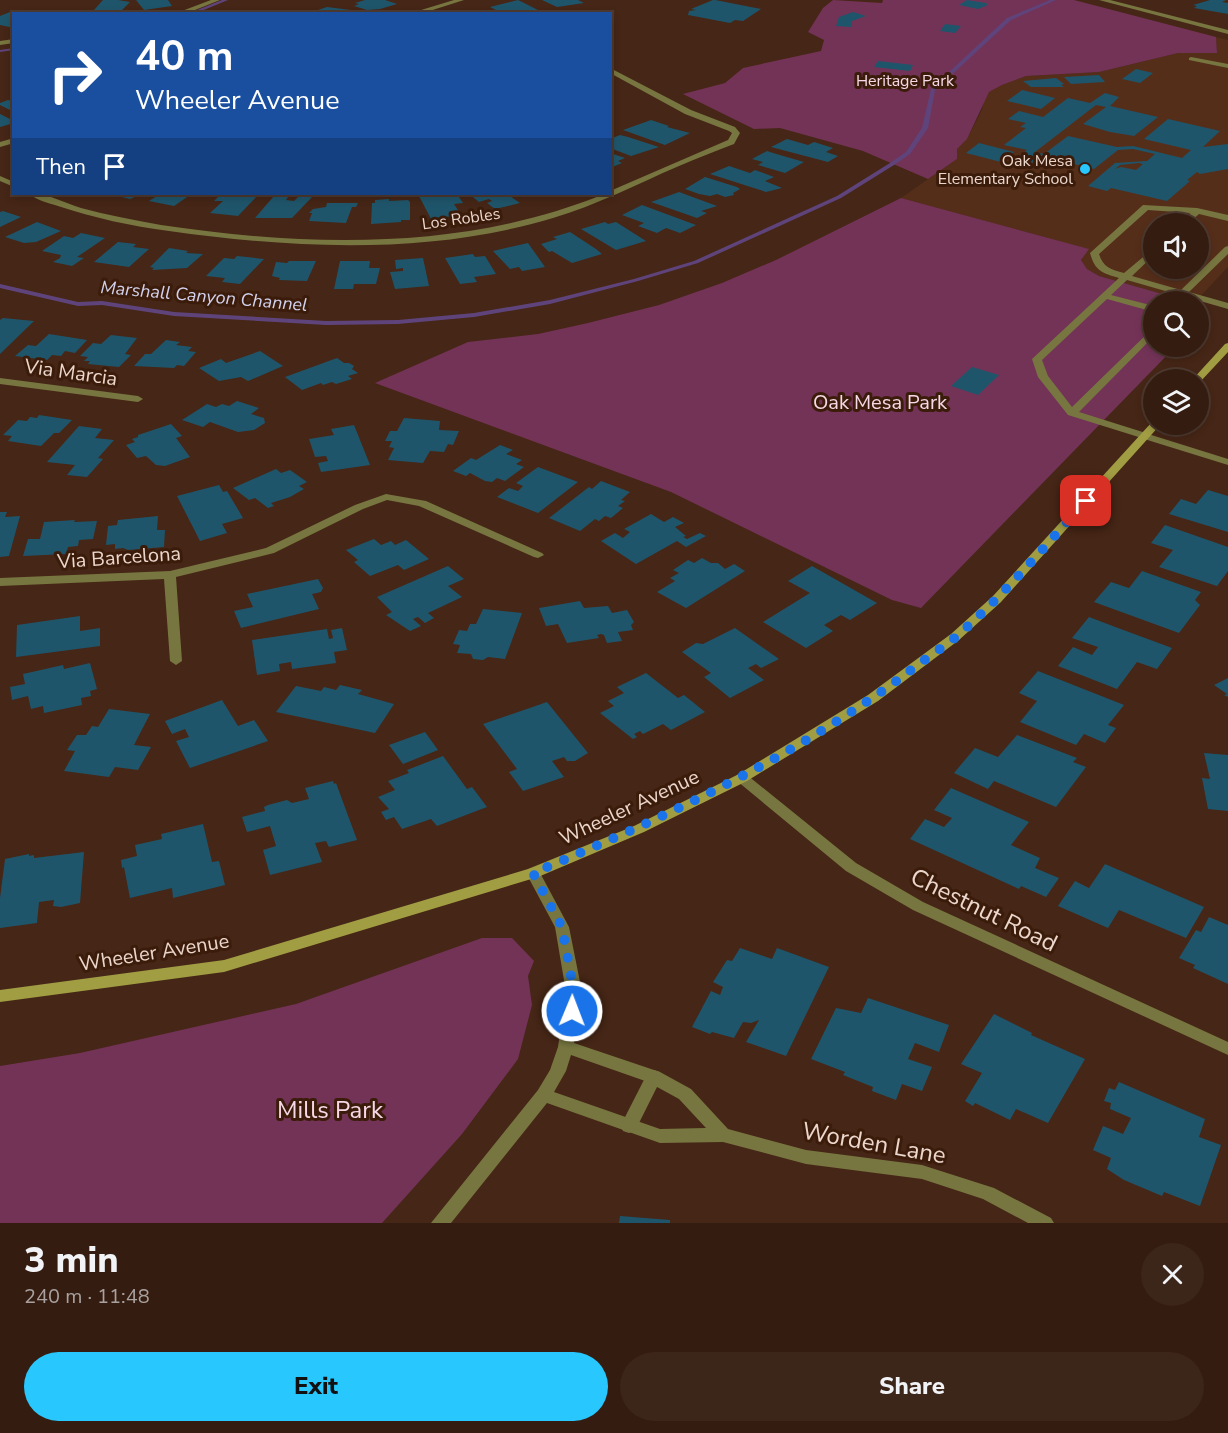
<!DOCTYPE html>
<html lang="en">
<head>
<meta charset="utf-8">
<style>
  :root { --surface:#341c10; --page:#3c2519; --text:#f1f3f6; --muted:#a9a19f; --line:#4e3a30; --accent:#28c8ff }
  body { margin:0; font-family:"Nunito Sans",sans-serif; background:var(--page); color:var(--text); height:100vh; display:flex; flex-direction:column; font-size:22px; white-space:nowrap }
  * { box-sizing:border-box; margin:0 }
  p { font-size:20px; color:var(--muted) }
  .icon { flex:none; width:33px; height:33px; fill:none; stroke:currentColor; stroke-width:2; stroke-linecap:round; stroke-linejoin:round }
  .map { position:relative; height:1223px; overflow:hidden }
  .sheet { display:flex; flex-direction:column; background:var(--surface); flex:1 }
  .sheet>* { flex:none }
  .top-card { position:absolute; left:12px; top:12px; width:600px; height:183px; border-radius:0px; box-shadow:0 3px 9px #0003,0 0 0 2px var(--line); background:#1a4fa0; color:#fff; overflow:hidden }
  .controls { position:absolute; left:1143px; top:213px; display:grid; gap:12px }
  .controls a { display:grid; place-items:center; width:66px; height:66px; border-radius:50%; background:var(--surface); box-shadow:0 3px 9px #0003,0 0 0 2px var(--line); font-size:30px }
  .pin { position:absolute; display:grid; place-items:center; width:51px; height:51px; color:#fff; margin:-26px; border-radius:12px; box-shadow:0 3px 9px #0006 }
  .me { position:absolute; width:66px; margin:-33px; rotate:1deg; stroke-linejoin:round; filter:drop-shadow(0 0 4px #0008) }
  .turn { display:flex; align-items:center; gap:21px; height:126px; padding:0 24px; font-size:27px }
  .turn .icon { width:78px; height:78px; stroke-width:2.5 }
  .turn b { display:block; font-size:42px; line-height:51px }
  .then { display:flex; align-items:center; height:57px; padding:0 24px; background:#0003; gap:12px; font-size:22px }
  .round { display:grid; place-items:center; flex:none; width:63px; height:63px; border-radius:32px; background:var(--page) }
  .head { display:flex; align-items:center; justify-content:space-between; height:102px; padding:0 24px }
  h1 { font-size:36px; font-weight:800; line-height:45px }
  .action { display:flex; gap:12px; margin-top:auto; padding:12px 24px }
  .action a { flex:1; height:69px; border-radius:36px; background:var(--accent); color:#111; font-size:24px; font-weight:800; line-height:69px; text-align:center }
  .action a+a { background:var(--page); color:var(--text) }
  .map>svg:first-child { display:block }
</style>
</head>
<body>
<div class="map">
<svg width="1228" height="1223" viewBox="0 0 1228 1223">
  <rect width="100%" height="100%" fill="#462616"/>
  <path fill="#552e1a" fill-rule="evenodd" d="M1216,37l12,3v227l-32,34h-9l-88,-25 -12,-7 -6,-9 7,-11 -187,-51 56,-39v-10l10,-10 15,-29 2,-10 5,-8 13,-7 24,-9 73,-4 79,-19h39zM1154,224h44v44h-44z"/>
  <g fill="#733357">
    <polygon points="833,0 882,3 883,0 1074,0 1216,37 1217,53 1178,53 1099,72 1026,76 1002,85 989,92 967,139 957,149 957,159 928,179 863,151 780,128 754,129 683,94 725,83 743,68 821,51 824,40 808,32 823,8"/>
    <polygon points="901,198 1089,249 1081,260 1087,269 1099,276 1187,301 1154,302 1154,346 1175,347 921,608 892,600 671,492 375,383 468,342 538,334 588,323 659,305 722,283 776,260"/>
    <polygon points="482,938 512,938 534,961 528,976 532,1005 518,1059 462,1134 382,1223 0,1223 0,1066 80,1053 296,1004"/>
  </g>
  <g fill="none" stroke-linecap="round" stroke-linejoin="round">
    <g fill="#5f447c" fill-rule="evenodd">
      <polygon points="222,0 228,0 194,14 187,14"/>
      <polygon points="1050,0 1056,0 1011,20 935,90 928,128 910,154 894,165 841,198 698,263 638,281 550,304 474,317 398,324 326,325 174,316 102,305 78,306 0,288 0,284 78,302 102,301 174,312 326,321 398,320 474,313 550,300 634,279 694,261 837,196 890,163 906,152 922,128 931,89 1007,18"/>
      <polygon points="14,48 14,50 0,52 0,50"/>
    </g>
  </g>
  <g fill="#1f556b" fill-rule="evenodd">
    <polygon points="103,0 118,0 130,2 121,11 94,10"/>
    <polygon points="136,0 168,0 172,6 144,10"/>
    <polygon points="365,0 385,0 397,4 380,9 367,10 354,6 359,4 355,3"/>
    <polygon points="518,0 546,14 504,14 490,7"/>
    <polygon points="542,0 578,0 584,3 557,7"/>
    <polygon points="713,0 715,0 761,9 743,21 735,20 730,23 688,15 689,11 696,10 691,9"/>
    <polygon points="967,0 986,3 988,5 978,9 959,5"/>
    <polygon points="1210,0 1226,0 1222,2 1228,3 1228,14 1194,8 1197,6 1193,5"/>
    <polygon points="327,7 351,10 349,11 354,14 306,14"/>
    <polygon points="15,10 28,14 14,14 14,28 0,25 0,16"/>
    <polygon points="853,12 866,16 852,21 851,27 836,26 839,17"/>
    <polygon points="945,24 961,26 955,33 940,31"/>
    <polygon points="878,61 913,65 910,71 874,67"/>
    <polygon points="1136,69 1153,73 1140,83 1122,79"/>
    <polygon points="1099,75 1105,82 1071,84 1064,77"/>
    <polygon points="1056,78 1064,84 1061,85 1064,87 1031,87 1023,81"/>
    <polygon points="1022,90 1055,98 1041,109 1007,101"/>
    <path d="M1105,93l14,4 -9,9 48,11 -24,19 -24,-4 -27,-8 23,-17 -10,-2 -61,47 9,2 24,-18 49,11 16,-1 49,12 9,-8 -47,-11 24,-20 52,12 -17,16 25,-3v25l-28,5 -3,-2 -10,8 3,1 -23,20 -56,-13 -4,3 -19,-5 27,-23 32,-2 8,-7 -22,-5 -15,1 -24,19 -51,-13 -13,8 -15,-4 12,-10 -23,-5 22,-17 -6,-1 6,-4 -18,-4 11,-8 24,6 25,-19 22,5zM1139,163l4,1 -7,6 -15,-3 -6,2 5,-4z"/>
    <polygon points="8,100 14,101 14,112 0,105 0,103"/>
    <polygon points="0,114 14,121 14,123 0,127"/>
    <polygon points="651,120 669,126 667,127 690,133 665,145 623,130"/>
    <polygon points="620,135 628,137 659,147 631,156 610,148 610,139"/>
    <polygon points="787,139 808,145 814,142 833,148 826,152 838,156 828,162 771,147"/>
    <polygon points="979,143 1014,152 1001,162 966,153"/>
    <polygon points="767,151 773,153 804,162 785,173 758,165 763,162 752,159"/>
    <polygon points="610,153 625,158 618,161 622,163 610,168"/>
    <polygon points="729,166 750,173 755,170 774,177 765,181 782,188 766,192 710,174"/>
    <polygon points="705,177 737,187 740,189 733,193 734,195 725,197 717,194 710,196 699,194 685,189"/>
    <polygon points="679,192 717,206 701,211 707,213 697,218 651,202"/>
    <polygon points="116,194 142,194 130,199 114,195"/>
    <polygon points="160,194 201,194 198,196 190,195 174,206 149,201"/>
    <polygon points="221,194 259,194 238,216 210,213 223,201 214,201"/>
    <polygon points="443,194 457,194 463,203 454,204 461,215 431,219 419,196"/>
    <polygon points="469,194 507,194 520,203 495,209 487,203 492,201 489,199 479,202"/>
    <polygon points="274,196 288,197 286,200 294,201 299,196 312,197 292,218 255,218"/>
    <polygon points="389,199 389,201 408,200 410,202 410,220 401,220 401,222 371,224 372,203 375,203 375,200"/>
    <polygon points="327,203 358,203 356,207 352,207 346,223 309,221 312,213 309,213 313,209 326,207"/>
    <polygon points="642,205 696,225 680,233 666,228 657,233 638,226 644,223 622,215"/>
    <polygon points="3,211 21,217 0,227 0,212"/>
    <polygon points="37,222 61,231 36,242 24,243 5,237"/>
    <polygon points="605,222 608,224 616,222 646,241 616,250 581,229"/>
    <polygon points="570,232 596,249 602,254 572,263 552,251 549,252 541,244 557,239 553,237"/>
    <polygon points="81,233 105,238 77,257 84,258 72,266 53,262 60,258 61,255 42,251 64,236 73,238"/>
    <polygon points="118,242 136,244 133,247 149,249 129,267 94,262"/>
    <polygon points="528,243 545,267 522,271 519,267 510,269 493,251"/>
    <polygon points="169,248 188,251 186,253 203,254 187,268 152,270 154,268 150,267"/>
    <polygon points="473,254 475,257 485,256 496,274 474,277 477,282 460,284 445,258"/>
    <polygon points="237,256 264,259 240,284 222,282 225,278 206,276 224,258 234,259"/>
    <polygon points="423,258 429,286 395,289 390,272 403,271 403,268 396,269 395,260"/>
    <polygon points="289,261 316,261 307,281 279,280 280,278 272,276 276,262 287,263"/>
    <polygon points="340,261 370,261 369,268 380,268 376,284 354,284 353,289 334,289"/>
    <polygon points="3,318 34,321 0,354 0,320"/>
    <polygon points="49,334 87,340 75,353 65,351 61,356 52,355 47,360 15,356 28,345 36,346"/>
    <polygon points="111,335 137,338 125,354 131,355 119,367 88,364 90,361 84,361 88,357 80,356 93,343 101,344"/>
    <polygon points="166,340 180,342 176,345 192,347 188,351 196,352 184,366 177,365 174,368 134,366 145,354 151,354"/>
    <polygon points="260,351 283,366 248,381 241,377 219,381 199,368 221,359 226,363"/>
    <polygon points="337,358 344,363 349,363 354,366 352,369 358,373 348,376 352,379 336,384 332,382 323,385 321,383 302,390 285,377"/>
    <polygon points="972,367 999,375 978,395 951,386"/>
    <polygon points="237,401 259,408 251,414 264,418 265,423 254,430 238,432 210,422 203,427 182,420 207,404 216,407 222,404 229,406"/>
    <polygon points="39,415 72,420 59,433 54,433 41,446 8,441 12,436 3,435 18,420 27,421 30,417 37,418"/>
    <polygon points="404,418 440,421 439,430 459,431 453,445 448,444 444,452 430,451 423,463 388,460 394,448 389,447 392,441 385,441 390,431 397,431"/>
    <polygon points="171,424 182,436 176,438 190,457 165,466 156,465 146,456 137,458 126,445 135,442 132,439 138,437 138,435"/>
    <polygon points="354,425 370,465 321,472 318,463 328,461 326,456 315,457 309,439 334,435 331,429"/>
    <polygon points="79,426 102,429 95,438 114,440 98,458 103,459 87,477 67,475 75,465 47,462"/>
    <polygon points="500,445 513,450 506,454 522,460 516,464 524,467 505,481 497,478 492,482 485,481 470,473 466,476 453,471 471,458 476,460"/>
    <polygon points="538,467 578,482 538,513 497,497 509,488 518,491 523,486 516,483"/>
    <polygon points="276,469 281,473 290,470 307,482 299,486 304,489 290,497 271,503 274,506 268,508 255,498 249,500 233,488"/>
    <polygon points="601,481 630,492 621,500 625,501 618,506 623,508 611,518 605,516 599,521 595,519 580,531 549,518 589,487 592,489"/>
    <polygon points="219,485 223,492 227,491 243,518 222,524 227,533 200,541 177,496"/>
    <polygon points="1208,490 1228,496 1228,532 1169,514 1181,499 1196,504"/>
    <polygon points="0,512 7,512 5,517 20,516 9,556 0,557"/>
    <polygon points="651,514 664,522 673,517 684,523 675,527 686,536 683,537 687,539 700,533 706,536 686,547 677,541 636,564 601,541 615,533 623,538 630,532 624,529"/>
    <polygon points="158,516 157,530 165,530 164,547 128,550 123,548 115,549 115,544 106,545 108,526 117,525 118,520"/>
    <polygon points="75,520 74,522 97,521 93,539 79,540 78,546 68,547 66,554 23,556 28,539 40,539 44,522"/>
    <polygon points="1165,525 1228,547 1228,571 1217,586 1159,567 1173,550 1151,543"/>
    <polygon points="374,539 381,545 391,541 395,545 406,540 429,559 404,570 398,565 370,576 354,562 358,560 346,550"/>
    <polygon points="702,558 711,563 718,563 725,569 734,564 745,571 686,608 657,592 675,581 670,578 679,573 673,570 688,560 694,563"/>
    <polygon points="448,566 464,579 448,586 462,597 428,613 434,618 425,623 418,617 413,619 421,626 410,631 386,615 392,612 377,597"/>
    <polygon points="812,566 877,603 850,620 841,615 824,625 833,631 806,648 763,622 810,593 788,581"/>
    <polygon points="1142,571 1201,592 1195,600 1200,605 1179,633 1094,602 1111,582 1129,588"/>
    <polygon points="318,579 323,588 321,592 312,594 319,609 241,628 234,611 253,607 247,594"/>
    <polygon points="580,601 584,608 608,606 612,613 627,610 634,622 631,625 633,630 618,632 622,641 607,643 604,635 601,634 597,635 599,638 567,643 558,624 546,626 539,608"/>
    <polygon points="483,609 522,613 505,659 488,657 483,660 473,659 471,654 457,653 460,645 453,644 459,630 467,631 470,624 476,624"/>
    <polygon points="80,616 80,631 100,628 100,646 16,657 17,625"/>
    <polygon points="1089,617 1118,628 1172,648 1157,669 1137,662 1117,689 1058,666 1073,647 1092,655 1098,647 1072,638"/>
    <polygon points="342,628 347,650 334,652 336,663 292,669 291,662 279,664 280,671 257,675 252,640 327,629 329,639 333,638 331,630"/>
    <polygon points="735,628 779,659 761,668 756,664 748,668 764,680 730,698 704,677 711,673 682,652 696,643 703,644"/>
    <polygon points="90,663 97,689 90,691 91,696 81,698 82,705 44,713 43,706 31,709 28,696 12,700 10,687 25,684 23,674 63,665 64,669"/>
    <polygon points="1038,671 1124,705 1108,725 1116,728 1105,743 1084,734 1076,745 1020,722 1037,701 1019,693"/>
    <polygon points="646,673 678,698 684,695 705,712 671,730 663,724 643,734 640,731 634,734 637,737 633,739 600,713 614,706 608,701 624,693 617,687"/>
    <polygon points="1228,678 1228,697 1224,695 1227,694 1214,685"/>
    <polygon points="340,685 362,690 358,694 394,704 375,733 276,712 296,686 321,691 324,687 336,690"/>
    <polygon points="222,700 238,726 254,720 268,741 190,768 176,741 189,737 185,729 172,734 165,721"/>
    <polygon points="547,702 588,753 575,761 567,761 564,757 552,761 564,777 523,791 509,772 517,769 483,724"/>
    <polygon points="109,709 150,714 134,745 151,747 138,770 115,767 109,777 64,771 75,751 67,750 77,735 86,735 92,726 98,727"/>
    <polygon points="425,732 438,750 403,764 389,745"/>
    <polygon points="1017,735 1077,758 1073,762 1086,767 1056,807 994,781 988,789 954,773 975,748 998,757"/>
    <polygon points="1204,753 1228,755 1228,811 1208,809 1202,778 1210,779"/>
    <polygon points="443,756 467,789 472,787 487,807 437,826 431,819 402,829 394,817 386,820 381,812 389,809 378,797 395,790 388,781 409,773 407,770"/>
    <polygon points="333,781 334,784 336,783 357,840 329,847 326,841 315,843 322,862 270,875 263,850 276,846 270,826 247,832 242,817 265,811 264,807 268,805 287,800 292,803 309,799 305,788"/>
    <polygon points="951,788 1029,822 1011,845 1040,858 1035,868 1059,878 1046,897 1021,886 1019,889 910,839 925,819 944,827 952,818 934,810"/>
    <polygon points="203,824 212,862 219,861 225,885 173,898 172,888 130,898 124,867 122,868 121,860 137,856 135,845 162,839 161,834"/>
    <polygon points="84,852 80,903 61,907 53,906 54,900 39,902 37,923 0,928 0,898 5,859 29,854 29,856 34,855 34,858"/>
    <polygon points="1105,864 1204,907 1186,938 1119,910 1108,928 1058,906 1075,881 1089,888"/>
    <polygon points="1209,917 1228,925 1228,984 1193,968 1195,965 1179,958 1196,930 1201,932"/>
    <polygon points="740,948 772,959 777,948 829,967 786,1056 746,1042 759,1020 751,1023 743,1022 734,1038 712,1032 710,1034 692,1027 711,991 720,995 723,987 713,982 727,960 732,961"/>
    <polygon points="868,998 949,1025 939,1052 915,1043 908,1059 932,1067 922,1091 902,1084 896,1100 872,1091 873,1087 843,1075 845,1072 811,1059 836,1008 861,1013"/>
    <polygon points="994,1014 1032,1033 1031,1035 1085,1059 1048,1123 1016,1109 1010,1120 975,1103 973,1106 965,1101 982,1073 961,1064"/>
    <polygon points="1119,1082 1205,1119 1199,1137 1221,1145 1200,1206 1164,1192 1162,1196 1124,1180 1107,1169 1111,1158 1093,1150 1103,1126 1123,1134 1131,1118 1110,1109 1111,1103 1104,1101 1109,1088 1115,1090"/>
    <polygon points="620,1216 670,1220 670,1223 619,1223"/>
  </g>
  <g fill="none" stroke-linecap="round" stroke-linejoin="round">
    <g fill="#777640" fill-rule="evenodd">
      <polygon points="211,0 220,0 185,14 174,14"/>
      <polygon points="14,39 14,43 0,45 0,41"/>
      <polygon points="1191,57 1228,64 1228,68 1189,60 1189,58"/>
      <path d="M1143,205l54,3 31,7v6l-29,-7 -11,10h-9l11,-11 -42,-3 -49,44c4,13 12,16 25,19l30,-25v7l-22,21 49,14 44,-43 3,-1v8l-39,38 39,11v6l-101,-29 -16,15 43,11v6l-47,-13 -65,61 6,16 24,31 82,-80v9l-75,76 70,22 1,2 -1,2 -4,1 -77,-24 -30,-38 -6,-18 87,-81c-17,-5 -24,-7 -29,-25z"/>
      <polygon points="654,1070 660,1072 662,1077 635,1131 629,1133 623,1131 621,1126 623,1121 648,1072"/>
    </g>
    <g fill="#777640" fill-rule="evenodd">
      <polygon points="454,0 464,0 420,14 408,14"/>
      <polygon points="1099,0 1110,0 1228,30 1228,34"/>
      <path d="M610,68l81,42 44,17 5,6 -6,11c-18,7 -37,14 -55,22 -42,18 -82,39 -126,52 -123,37 -258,31 -384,13 -38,-5 -75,-13 -111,-25 -10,-3 -21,-6 -29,-12 17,-2 35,9 52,14 26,7 53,12 80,17 147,22 304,26 443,-31h6v-3l118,-51 4,-7 -3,-2 -44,-17 -75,-41z"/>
      <polygon points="14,138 14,143 0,147 0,142"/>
      <polygon points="0,176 14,182 14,187 0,181"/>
      <polygon points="0,378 138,396 143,399 138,402 0,384"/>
      <polygon points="1145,433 1228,459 1228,465 1141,438 1140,436 1141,434"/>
      <polygon points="386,494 426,501 542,553 544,555 538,558 534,557 419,506 387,500 363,509 274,553 176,577 182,661 176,665 170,661 164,579 0,586 0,578 170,571 266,548 355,505"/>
      <polygon points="742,773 747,775 856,863 923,902 1228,1042 1228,1055 913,910 846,871 737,781 735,778 737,775"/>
      <path d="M533,868l5,1 31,58 13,65 -8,51 86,29 31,17 37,40 78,21 116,15 72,23 57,30 3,5h-26l-45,-24 -61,-20 -116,-15 -83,-22 -63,1 -113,-40 -96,120h-20l107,-133 12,-20 8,-23 8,-55 -11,-65 -29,-54 2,-4zM571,1055l77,27 31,17 27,29 -46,1 -106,-37 12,-21z"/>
    </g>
    <g fill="#a09d43" fill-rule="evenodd">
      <polygon points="1228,343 1228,352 1200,382 1198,383 1198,380 1192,380 1225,344"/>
      <polygon points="1152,422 1154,424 1161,424 1001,602 959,640 878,701 747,781 644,832 538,877 224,972 0,1002 0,990 224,960 528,869 634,826 737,775 868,695 951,634 993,596"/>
    </g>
  </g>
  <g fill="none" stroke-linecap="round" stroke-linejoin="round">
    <path stroke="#1a73e8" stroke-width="10" stroke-dasharray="0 18" d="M572,1011l2,-19 -12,-65 -29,-54c131,-55 258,-114 373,-199 16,-13 35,-25 51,-38 47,-41 87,-89 129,-135"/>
  </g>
  <circle fill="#28c8ff" stroke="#3b1c0b" stroke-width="2" cx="1085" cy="169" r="6"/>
  <g text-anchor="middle" stroke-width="6" stroke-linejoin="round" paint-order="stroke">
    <g font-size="16" fill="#f7d8e6" stroke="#3b1c0b">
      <text x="905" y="86">Heritage Park</text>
    </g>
    <g font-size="16" fill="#ecd7cc" stroke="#3b1c0b" text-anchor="end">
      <text x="1073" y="166">Oak Mesa<tspan x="1073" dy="18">Elementary School</tspan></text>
    </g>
    <g font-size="16" fill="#ecd7cc" stroke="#3b1c0b">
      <text transform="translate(461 218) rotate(-8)" y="6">Los Robles</text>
    </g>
    <g font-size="18" font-style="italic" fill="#d2d1ed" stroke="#3b1c0b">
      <text transform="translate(204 296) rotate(5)" y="6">Marshall Canyon Channel</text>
    </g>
    <g font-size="20" fill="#ecd7cc" stroke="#3b1c0b">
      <text transform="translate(71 372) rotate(8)" y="7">Via Marcia</text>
      <text transform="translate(119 557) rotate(-4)" y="7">Via Barcelona</text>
      <text transform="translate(629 807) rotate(-25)" y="7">Wheeler Avenue</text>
      <text transform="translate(154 952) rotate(-9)" y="7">Wheeler Avenue</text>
    </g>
    <g font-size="20" fill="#f7d8e6" stroke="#3b1c0b">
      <text x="880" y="409">Oak Mesa Park</text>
    </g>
    <g font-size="24" fill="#ecd7cc" stroke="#3b1c0b">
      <text transform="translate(984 910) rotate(26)" y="8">Chestnut Road</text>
      <text transform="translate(874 1143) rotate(10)" y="8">Worden Lane</text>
    </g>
    <g font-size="24" fill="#f7d8e6" stroke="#3b1c0b">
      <text x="330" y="1118">Mills Park</text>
    </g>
  </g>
</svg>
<div class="controls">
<a><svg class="icon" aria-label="sound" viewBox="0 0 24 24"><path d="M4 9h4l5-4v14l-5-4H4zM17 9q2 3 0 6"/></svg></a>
<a><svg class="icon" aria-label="search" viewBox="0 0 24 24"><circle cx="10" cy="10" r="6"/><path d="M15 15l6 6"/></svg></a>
<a><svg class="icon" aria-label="layers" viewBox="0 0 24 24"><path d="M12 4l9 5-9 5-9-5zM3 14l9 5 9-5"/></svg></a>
</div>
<div class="pin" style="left:1086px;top:501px;background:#d93025"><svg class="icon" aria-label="arrive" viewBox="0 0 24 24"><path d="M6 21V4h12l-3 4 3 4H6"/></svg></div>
<svg class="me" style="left:572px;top:1011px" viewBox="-20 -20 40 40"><circle r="17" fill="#1a73e8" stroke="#fff" stroke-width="3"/><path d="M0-11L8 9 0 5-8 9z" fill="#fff"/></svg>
<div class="top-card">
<div class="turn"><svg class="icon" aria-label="right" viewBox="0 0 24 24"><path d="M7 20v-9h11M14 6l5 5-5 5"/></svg><div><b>40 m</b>Wheeler Avenue</div></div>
<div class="then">Then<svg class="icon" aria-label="arrive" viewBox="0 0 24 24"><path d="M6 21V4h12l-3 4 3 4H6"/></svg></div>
</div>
</div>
<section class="sheet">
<div class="head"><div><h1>3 min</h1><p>240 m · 11:48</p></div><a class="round"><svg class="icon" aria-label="close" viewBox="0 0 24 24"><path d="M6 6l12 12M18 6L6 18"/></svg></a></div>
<div class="action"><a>Exit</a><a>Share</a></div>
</section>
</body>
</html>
